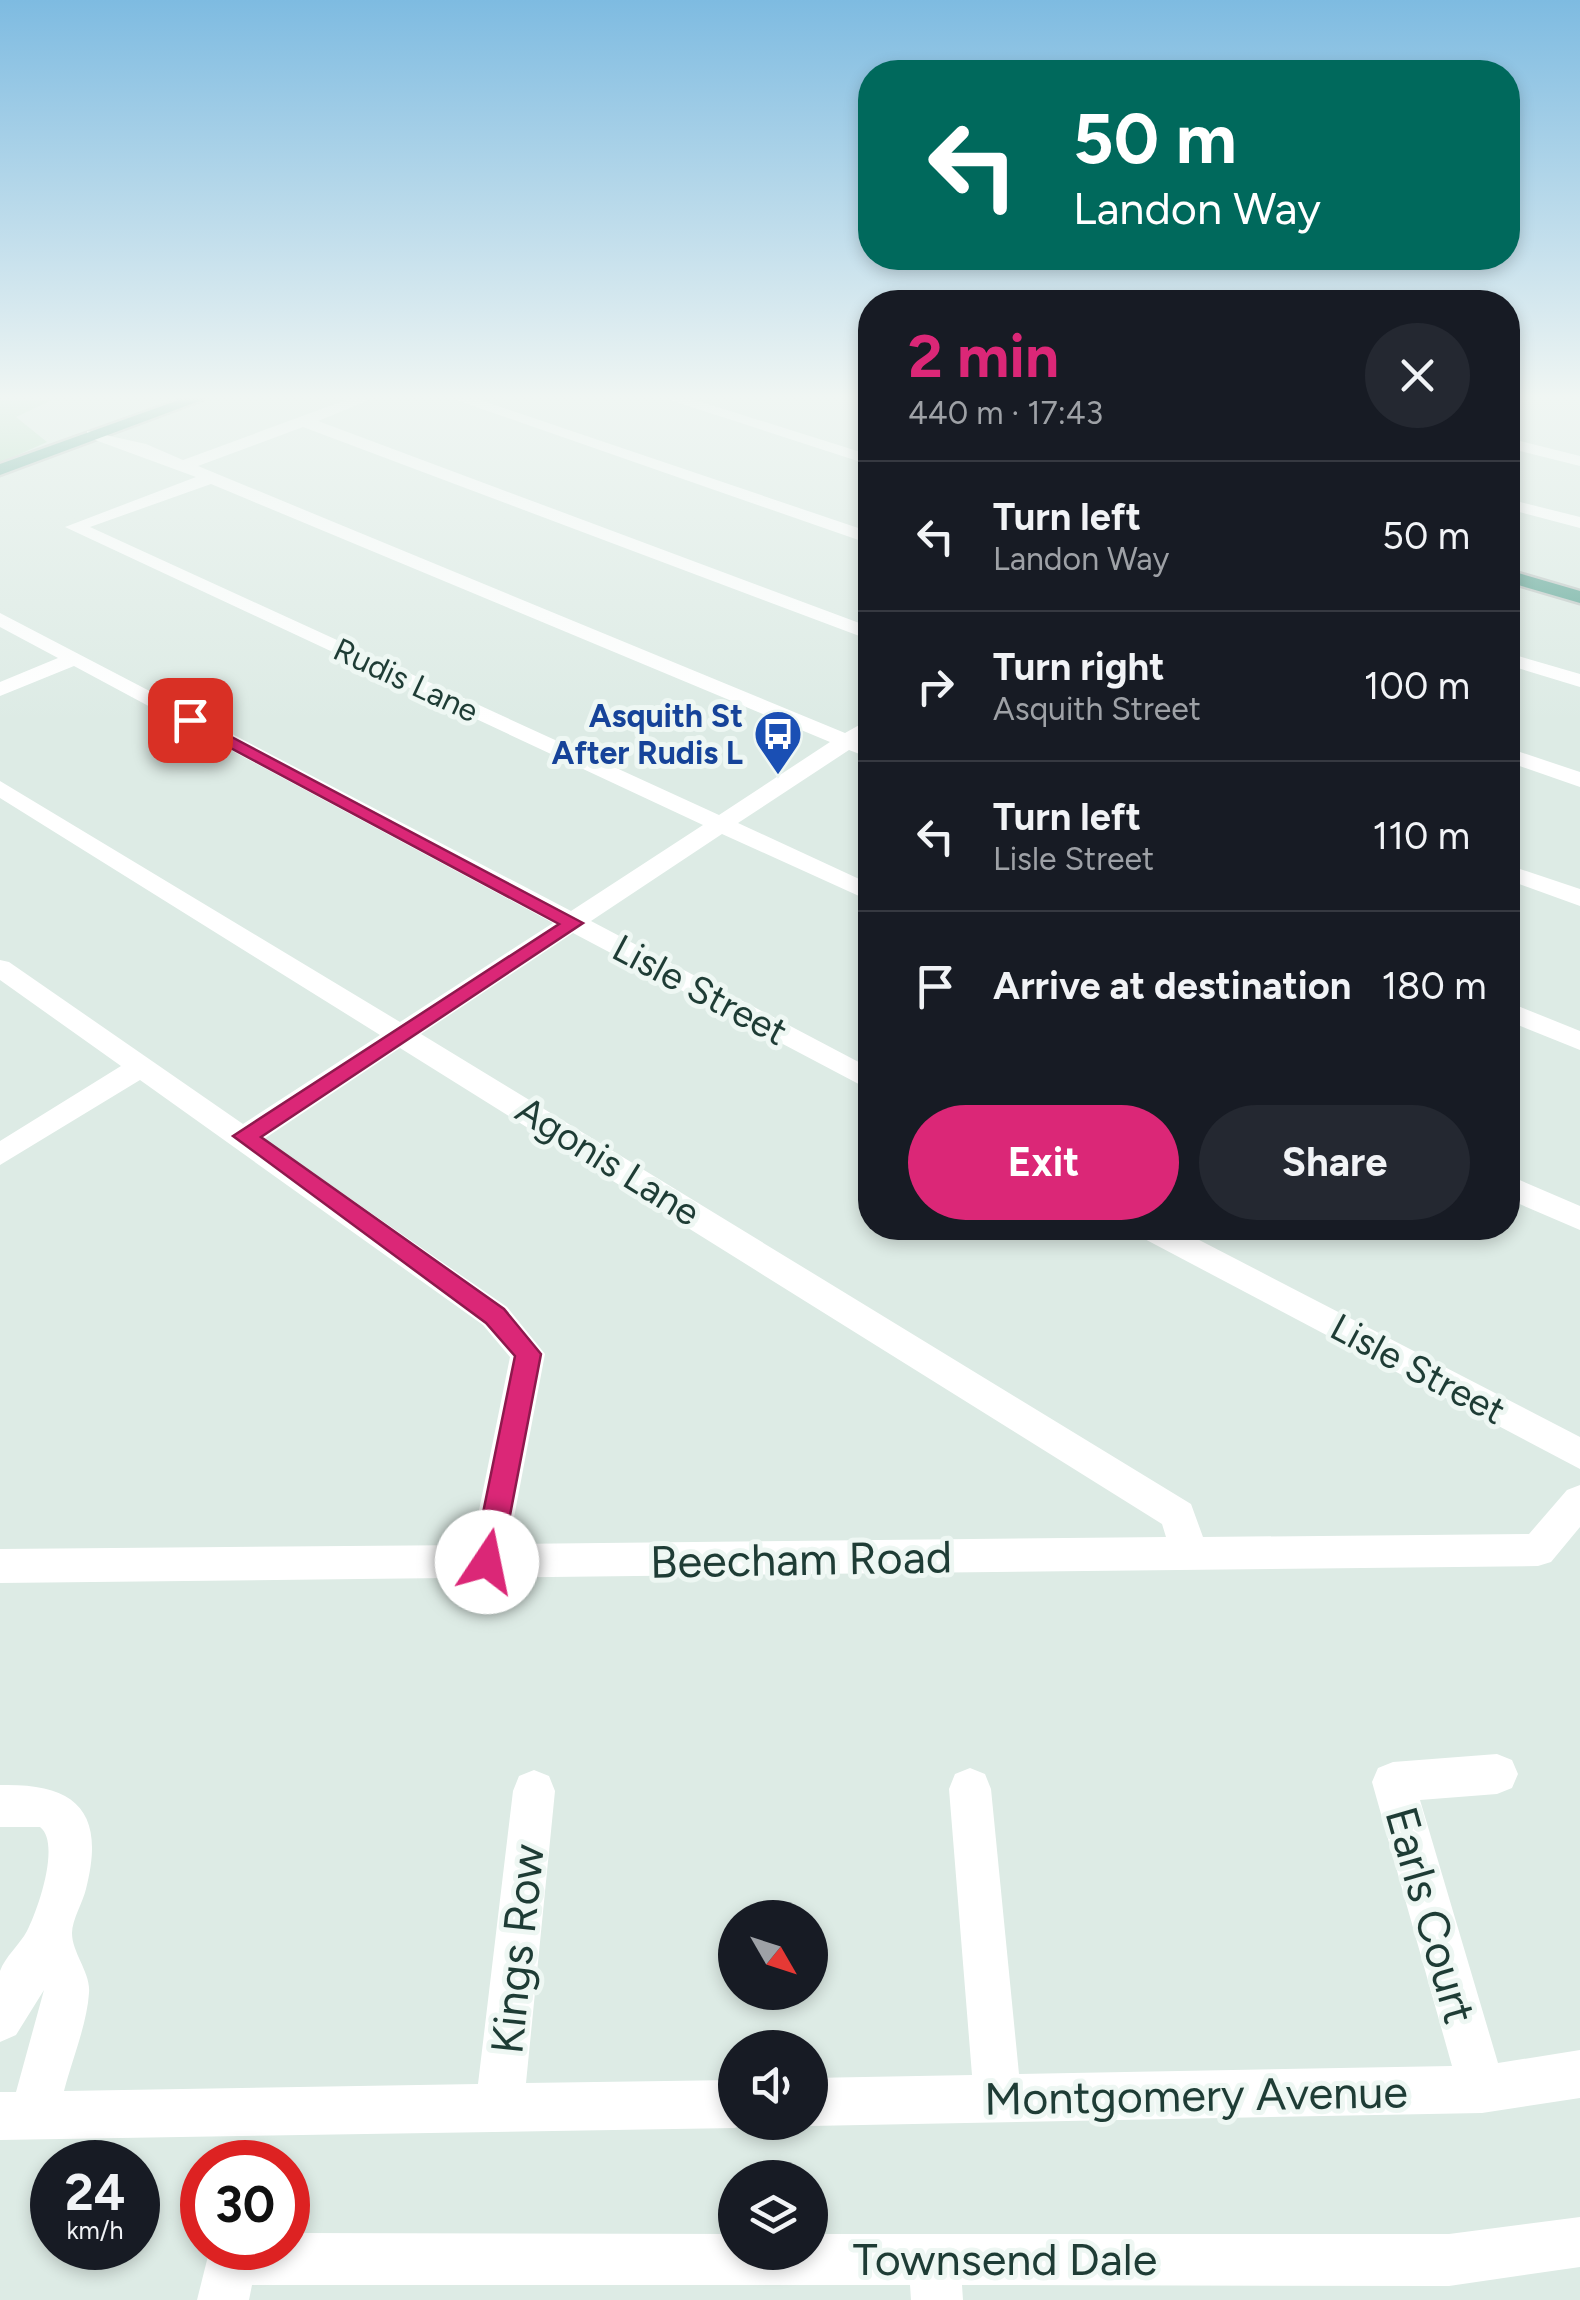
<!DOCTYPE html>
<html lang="en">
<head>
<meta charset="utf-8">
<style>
  :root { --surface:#171b24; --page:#242831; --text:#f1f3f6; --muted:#9ea1a6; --line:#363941; --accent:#db2777 }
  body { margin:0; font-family:Figtree,sans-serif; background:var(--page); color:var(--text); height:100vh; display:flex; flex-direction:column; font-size:38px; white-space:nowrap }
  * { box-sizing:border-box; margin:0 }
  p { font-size:32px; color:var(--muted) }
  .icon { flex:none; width:55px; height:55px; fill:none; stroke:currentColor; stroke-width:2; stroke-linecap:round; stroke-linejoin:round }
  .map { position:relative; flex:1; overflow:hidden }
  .details { position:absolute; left:858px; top:290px; width:662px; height:950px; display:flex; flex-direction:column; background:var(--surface); border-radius:40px; box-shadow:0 5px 15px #0003 }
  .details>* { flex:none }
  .top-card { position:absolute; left:858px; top:60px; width:662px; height:210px; border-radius:40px; box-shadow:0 5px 15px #0003; background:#00695c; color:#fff; overflow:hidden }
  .needle { width:65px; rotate:129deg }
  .controls { position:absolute; left:718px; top:1900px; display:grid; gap:20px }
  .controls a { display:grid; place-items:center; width:110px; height:110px; border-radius:50%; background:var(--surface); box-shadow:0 5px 15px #0003; font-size:50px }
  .speed { position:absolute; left:30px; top:2140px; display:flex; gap:20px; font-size:50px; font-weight:700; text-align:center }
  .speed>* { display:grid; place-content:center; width:130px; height:130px; border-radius:50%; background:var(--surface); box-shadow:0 5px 15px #0003; line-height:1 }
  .speed small { font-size:25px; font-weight:400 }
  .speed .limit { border:15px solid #d22; background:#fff; color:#111 }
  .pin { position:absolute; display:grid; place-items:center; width:85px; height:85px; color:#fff; margin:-42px; border-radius:20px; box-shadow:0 5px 15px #0006 }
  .me { position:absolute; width:110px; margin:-55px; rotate:11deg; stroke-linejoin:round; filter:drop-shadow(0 0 8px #0008) }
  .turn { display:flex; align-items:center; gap:35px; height:210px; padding:0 50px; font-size:45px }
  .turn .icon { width:130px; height:130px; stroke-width:2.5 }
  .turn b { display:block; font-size:70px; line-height:85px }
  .round { display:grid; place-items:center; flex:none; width:105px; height:105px; border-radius:52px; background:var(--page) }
  .head { display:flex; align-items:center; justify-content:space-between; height:170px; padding:0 50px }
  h1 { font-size:60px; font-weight:700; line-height:75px; color:var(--accent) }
  .cta { display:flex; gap:20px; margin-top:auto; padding:20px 50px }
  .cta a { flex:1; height:115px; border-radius:60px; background:var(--accent); color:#fff; font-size:40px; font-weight:700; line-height:115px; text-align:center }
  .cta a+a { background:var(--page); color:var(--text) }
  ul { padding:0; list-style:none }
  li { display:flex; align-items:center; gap:30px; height:150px; padding:0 50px; border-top:2px solid var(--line) }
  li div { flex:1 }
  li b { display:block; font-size:38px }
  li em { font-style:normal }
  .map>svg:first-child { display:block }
</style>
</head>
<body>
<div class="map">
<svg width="1580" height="2300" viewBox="0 0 1580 2300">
  <rect width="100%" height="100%" fill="#ddebe5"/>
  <polygon fill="#b4dec1" points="0,400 52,400 16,417 47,442 0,463"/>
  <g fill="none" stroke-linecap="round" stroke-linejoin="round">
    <g stroke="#c0c8c6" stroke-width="5">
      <g id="major">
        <polygon points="179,400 202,400 0,475 0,464"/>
        <polygon points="1508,570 1580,591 1580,603 1508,582"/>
      </g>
    </g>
    <g fill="#fff" fill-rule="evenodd">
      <path d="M346,400h23l-51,21 552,206v13l-567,-213 -105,39 647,267 25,-14v17l-7,4 7,3v15l-21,-8 -111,73 132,61v17l-148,-67 -131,87 279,147v22l-297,-157 -152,101 770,470 12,33 326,-3 38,-44 13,-5v42l-29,35 -13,4 -1538,17v-34l472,-4 38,-188 -27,-32 -343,-245 -140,85v-24l121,-75 -121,-86v-20l9,2 234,162 137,-89 -380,-237v-17l400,241 153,-99 -479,-257 -74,30v-14l58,-24 -58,-31v-14l571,298 132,-86 -638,-298 131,-50 -109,-40v-6l59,13 37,16zM211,484l619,258 -111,73 -629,-288zM400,1048l762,476 4,13 -657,7 36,-190 -38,-47 -243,-168z"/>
      <polygon points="456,400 480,400 870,532 870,544"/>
      <polygon points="670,400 695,400 870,455 870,465"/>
      <polygon points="1508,438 1580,456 1580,466 1508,448"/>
      <polygon points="1508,499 1580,517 1580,528 1508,509"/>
      <polygon points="1508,653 1580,674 1580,687 1508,665"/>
      <polygon points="1508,748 1580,772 1580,787 1508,762"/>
      <polygon points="1508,865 1580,889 1580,906 1508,880"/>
      <polygon points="1508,1002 1580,1031 1580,1050 1508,1021"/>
      <polygon points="1508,1175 1580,1206 1580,1230 1508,1199"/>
      <polygon points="1134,1228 1176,1228 1580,1437 1580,1469 1139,1236"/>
      <polygon points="1497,1754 1512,1760 1518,1774 1512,1788 1497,1794 1420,1800 1498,2063 1580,2050 1580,2098 1482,2113 810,2126 801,2122 810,2122 810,2078 972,2075 949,1789 955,1774 970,1768 985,1774 991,1789 1019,2074 1452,2066 1372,1782 1378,1768 1393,1762"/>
      <path d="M534,1770l15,6 6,15 -29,292 209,-3v42h13l-13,6 -735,12v-48h16l28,-102 -28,45 -16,7c0,-20 0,-52 0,-71 5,-14 20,-27 27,-40 11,-21 34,-88 13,-104h-40v-42c76,-2 106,26 86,104 -3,13 -14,31 -14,44 0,20 19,40 17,60 -2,31 -17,67 -25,98l414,-7 35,-293 6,-15z"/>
      <polygon points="1580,2217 1580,2267 1449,2286 962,2285 963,2300 911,2300 910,2285 252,2285 249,2300 197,2300 210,2248 288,2248 288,2233 735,2234 735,2252 810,2252 810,2234 1449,2234"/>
    </g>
    <use href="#major" fill="#5da595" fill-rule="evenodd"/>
  </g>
  <linearGradient id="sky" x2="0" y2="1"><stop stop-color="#7ebbe1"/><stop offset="0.55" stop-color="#f0f6f3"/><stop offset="1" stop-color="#f0f6f3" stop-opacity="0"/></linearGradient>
  <rect width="1580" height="722" fill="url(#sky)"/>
  <polygon fill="#db2777" stroke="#8e194d" stroke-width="2.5" points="190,715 583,923 261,1137 504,1309 541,1354 501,1562 497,1571 487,1575 477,1571 473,1562 515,1356 486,1323 233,1136 559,924 184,723 181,720"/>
  <defs>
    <g id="bus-pin" transform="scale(2.5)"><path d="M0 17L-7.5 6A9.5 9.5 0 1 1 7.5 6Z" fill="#1a4fb4" stroke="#eef7f3"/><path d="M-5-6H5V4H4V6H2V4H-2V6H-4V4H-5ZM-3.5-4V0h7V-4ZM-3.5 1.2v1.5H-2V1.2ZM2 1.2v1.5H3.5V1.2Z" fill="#fff"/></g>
  </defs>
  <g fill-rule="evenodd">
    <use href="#bus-pin" x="778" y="734"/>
  </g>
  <g text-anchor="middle" stroke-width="10" stroke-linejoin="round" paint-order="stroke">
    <g font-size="32" fill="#1e3c35" stroke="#eef7f3">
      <text transform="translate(406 680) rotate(25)" y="11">Rudis Lane</text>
    </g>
    <g font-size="32" font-weight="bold" fill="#164399" stroke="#eef7f3" text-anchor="end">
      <text x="743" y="727">Asquith St<tspan x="743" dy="37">After Rudis L</tspan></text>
    </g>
    <g font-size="38" fill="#1e3c35" stroke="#eef7f3">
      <text transform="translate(700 990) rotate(28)" y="13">Lisle Street</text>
      <text transform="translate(608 1161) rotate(32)" y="13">Agonis Lane</text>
      <text transform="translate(1418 1369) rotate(28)" y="13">Lisle Street</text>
    </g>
    <g font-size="45" fill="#1e3c35" stroke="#eef7f3">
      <text transform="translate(801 1559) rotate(-1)" y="16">Beecham Road</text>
      <text transform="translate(1431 1915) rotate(74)" y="16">Earls Court</text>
      <text transform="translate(517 1949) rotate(-84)" y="16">Kings Row</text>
      <text transform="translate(1196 2095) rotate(-1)" y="16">Montgomery Avenue</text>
      <text x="1005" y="2275">Townsend Dale</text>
    </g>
  </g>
</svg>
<div class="controls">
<a><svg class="needle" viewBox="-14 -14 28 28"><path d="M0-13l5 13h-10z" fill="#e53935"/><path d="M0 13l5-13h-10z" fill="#9ea1a6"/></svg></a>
<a><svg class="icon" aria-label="sound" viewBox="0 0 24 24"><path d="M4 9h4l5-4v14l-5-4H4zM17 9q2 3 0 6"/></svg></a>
<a><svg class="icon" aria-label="layers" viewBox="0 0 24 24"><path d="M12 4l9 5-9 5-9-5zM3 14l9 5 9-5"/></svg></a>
</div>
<div class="speed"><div>24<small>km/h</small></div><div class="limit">30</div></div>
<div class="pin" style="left:190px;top:720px;background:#d93025"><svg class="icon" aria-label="arrive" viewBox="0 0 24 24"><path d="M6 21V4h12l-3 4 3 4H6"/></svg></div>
<svg class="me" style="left:487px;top:1562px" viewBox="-20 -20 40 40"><circle r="19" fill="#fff"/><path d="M0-13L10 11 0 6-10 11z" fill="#db2777"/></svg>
<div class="top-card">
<div class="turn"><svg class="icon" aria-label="left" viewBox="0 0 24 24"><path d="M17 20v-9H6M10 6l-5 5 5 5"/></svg><div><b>50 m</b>Landon Way</div></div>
</div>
<section class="details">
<div class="head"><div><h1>2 min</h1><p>440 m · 17:43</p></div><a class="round"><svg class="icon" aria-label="close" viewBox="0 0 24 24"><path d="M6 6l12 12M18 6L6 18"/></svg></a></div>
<ul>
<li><svg class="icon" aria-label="left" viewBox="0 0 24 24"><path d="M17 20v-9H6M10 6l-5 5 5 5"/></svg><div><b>Turn left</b><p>Landon Way</p></div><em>50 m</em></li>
<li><svg class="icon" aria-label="right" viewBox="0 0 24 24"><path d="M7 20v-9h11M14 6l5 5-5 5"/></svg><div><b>Turn right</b><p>Asquith Street</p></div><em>100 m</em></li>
<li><svg class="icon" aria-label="left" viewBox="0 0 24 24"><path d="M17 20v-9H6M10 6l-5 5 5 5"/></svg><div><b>Turn left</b><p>Lisle Street</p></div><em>110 m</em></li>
<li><svg class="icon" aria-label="arrive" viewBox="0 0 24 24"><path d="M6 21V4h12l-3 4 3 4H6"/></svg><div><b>Arrive at destination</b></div><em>180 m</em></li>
</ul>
<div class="cta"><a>Exit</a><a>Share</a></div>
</section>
</div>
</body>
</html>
